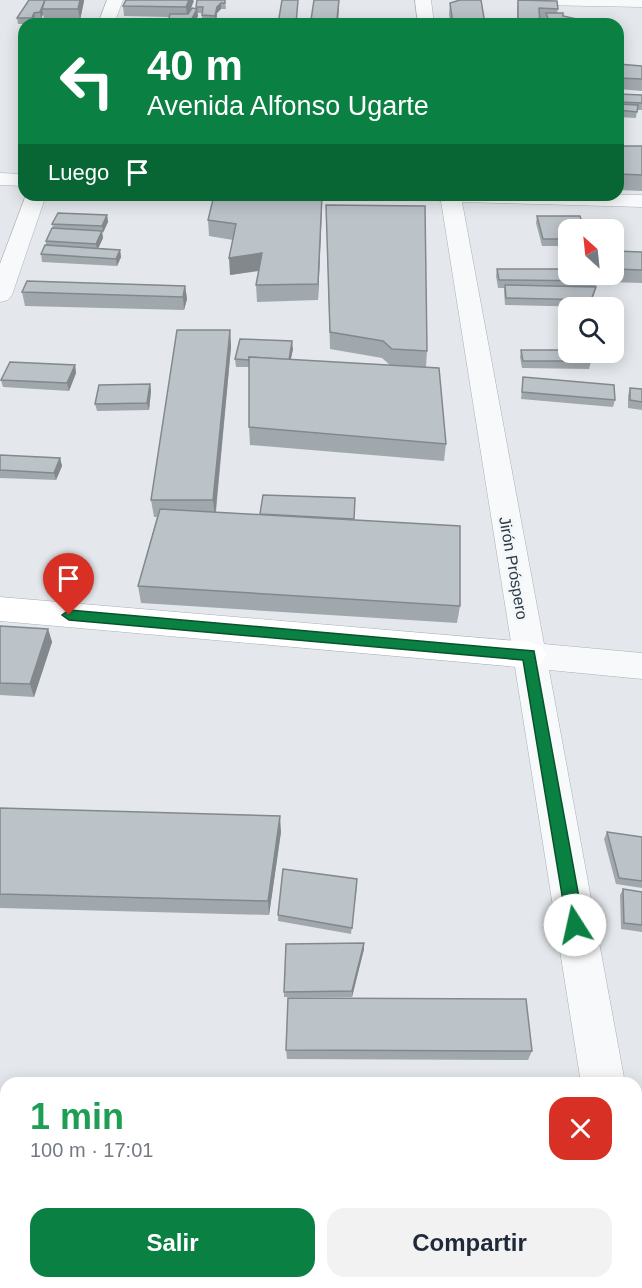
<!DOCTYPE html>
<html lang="es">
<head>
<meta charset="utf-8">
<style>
  :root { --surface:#fff; --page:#f2f2f3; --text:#1f2937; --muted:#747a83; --accent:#0b8043 }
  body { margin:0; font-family:Helvetica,sans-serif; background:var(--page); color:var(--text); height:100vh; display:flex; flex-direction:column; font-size:22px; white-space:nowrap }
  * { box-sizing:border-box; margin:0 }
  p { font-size:20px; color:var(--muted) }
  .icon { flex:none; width:33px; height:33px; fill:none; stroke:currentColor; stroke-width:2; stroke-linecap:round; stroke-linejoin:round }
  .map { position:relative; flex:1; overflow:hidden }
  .sheet { position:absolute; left:0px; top:1077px; width:642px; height:212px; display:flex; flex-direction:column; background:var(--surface); border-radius:18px 18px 0 0; box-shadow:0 3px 15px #0003 }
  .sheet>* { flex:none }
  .banner { position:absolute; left:18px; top:18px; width:606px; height:183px; border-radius:18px; box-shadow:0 3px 15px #0003; background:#0b8043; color:#fff; overflow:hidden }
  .needle { width:39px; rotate:333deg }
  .fabs { position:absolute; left:558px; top:219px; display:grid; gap:12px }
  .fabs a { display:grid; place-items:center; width:66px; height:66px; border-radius:12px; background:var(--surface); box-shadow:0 3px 15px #0003; font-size:30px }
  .pin { position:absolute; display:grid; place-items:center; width:51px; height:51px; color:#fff; margin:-62px -26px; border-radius:50% 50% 50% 0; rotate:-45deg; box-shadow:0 0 6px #0007 }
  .pin .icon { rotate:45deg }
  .me { position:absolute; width:66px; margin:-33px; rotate:350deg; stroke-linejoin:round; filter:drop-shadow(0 0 4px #0008) }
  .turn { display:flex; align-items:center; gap:21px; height:126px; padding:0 30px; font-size:27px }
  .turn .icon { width:78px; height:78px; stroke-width:2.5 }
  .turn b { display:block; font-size:42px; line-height:51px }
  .then { display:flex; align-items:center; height:57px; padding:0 30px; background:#0003; gap:12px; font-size:22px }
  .round { display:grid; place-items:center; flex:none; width:63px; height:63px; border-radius:18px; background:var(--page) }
  .head { display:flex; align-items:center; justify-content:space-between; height:102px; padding:0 30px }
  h1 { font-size:36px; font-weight:700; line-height:45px; color:#1e9e55 }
  .button { display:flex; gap:12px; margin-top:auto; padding:12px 30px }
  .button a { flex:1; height:69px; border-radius:18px; background:var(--accent); color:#fff; font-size:24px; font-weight:700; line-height:69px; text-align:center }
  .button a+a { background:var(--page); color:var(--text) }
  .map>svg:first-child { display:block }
</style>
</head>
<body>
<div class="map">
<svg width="642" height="1288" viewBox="0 0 642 1288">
  <rect width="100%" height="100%" fill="#e4e8ec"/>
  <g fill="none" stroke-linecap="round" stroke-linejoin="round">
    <g stroke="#a9b0b6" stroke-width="1">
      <g id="minor">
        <polygon points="107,0 123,0 114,24 98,24"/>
        <polygon points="415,0 431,0 434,24 418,24"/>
        <polygon points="532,0 642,0 642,7 540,5"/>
        <polygon points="0,173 24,174 24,186 0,185"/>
        <polygon points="26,195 46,195 12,295 8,300 0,302 0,264"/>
        <polygon points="425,195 642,195 642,207 462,202 544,644 642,653 642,679 549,670 625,1083 581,1083 441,201 428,199"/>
        <polygon points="636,1251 642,1253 642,1288 613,1288 612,1282 636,1282"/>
      </g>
    </g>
    <g stroke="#a4afb7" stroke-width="1">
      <polygon id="major" points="0,597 529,642 541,646 546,655 541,664 529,668 0,621"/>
    </g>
    <use href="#minor" fill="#f7f9fa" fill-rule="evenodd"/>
    <use href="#major" fill="#fff" fill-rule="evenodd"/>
  </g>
  <g fill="#a1a8ad">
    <polygon points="29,0 84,0 84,1 80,20 44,20 43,14 41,19 35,19 33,24 18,24 17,18"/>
    <polygon points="126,0 193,0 188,14 196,9 196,7 225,0 226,9 221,9 217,13 216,23 202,21 202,13 197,13 198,16 193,24 160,24 168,24 169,17 124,16 123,6"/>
    <polygon points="339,0 338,24 312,24 311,20"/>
    <polygon points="518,0 558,9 557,13 585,24 545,24 545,19 539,19 540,24 517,24 517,11"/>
    <polygon points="450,3 485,24 450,24 449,14"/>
    <polygon points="618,64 642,79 642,91 618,89"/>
    <polygon points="618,94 642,95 642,110 637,110 636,118 618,117"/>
    <polygon points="618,146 642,146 642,191 618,190"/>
    <polygon points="322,195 318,300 257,302 256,285 259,271 230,275 233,240 209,236 208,220"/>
    <polygon points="326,205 427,351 426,367 446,444 444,461 250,445 249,427 249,367 236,367 235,359 293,349 290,360 390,365 382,358 330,349"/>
    <polygon points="107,215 108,222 102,233 103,238 98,248 120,250 121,257 117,266 42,262 41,254 46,245 46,241 53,228 52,224"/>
    <polygon points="537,216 568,230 568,246 542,246 536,223"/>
    <polygon points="614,251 642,252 642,283 607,282 605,274 614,274"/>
    <polygon points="497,269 597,281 594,294 589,307 505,305 504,292 504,288 498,288 496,276"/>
    <polygon points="185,286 187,299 184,310 25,306 22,292"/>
    <polygon points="230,330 231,347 216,512 354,520 460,606 457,623 141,603 138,586 157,517 154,517 151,500"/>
    <polygon points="521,350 591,361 589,369 522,368 520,357"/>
    <polygon points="75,365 76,373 69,391 3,387 1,380"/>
    <polygon points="523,377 615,400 613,407 521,399"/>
    <polygon points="150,384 151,391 149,410 97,411 95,404"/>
    <polygon points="630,388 642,389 642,410 628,408 628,396"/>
    <polygon points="0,455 60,458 62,466 56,480 0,478"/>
    <polygon points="0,626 48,629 52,642 34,697 0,695"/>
    <polygon points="0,808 281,832 269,915 0,908"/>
    <polygon points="607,832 642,837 642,888 616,884 604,839"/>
    <polygon points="357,886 351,934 278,921 278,915"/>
    <polygon points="623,889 642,892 642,932 621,929 620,895"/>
    <polygon points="364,949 352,997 284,997 284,992"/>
    <polygon points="286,1050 532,1051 528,1060 287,1059"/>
  </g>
  <g fill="#83888d">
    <polygon points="45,0 42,9 43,14 41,19 40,12"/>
    <polygon points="80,0 84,0 84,1 80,20 78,9"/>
    <polygon points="189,0 193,0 194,1 187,18 186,7"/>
    <polygon points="339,0 338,24 328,24 326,20"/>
    <polygon points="221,3 221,9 217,13 216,23 215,16 217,7"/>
    <polygon points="197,9 198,16 193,24 190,24 190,22"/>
    <polygon points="34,13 35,19 33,24 32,18"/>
    <polygon points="322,195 322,208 318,300 318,284"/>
    <polygon points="107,215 108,222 103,233 102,226"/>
    <polygon points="102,231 103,238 97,251 96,244"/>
    <polygon points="120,250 121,257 117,266 116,259"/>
    <polygon points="262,253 263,270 230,275 229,258"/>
    <polygon points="185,286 187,299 184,310 183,297"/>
    <polygon points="596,287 594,294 589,307 591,300"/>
    <polygon points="230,330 231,347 215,517 213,500"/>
    <polygon points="292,341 293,349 289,369 289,362"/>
    <polygon points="75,365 76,373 69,391 67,383"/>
    <polygon points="150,384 151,391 149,410 147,403"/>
    <polygon points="60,458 62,466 56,480 54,473"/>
    <polygon points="48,629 52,642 34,697 30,684"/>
    <polygon points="280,816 281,832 269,915 268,901"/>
    <polygon points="364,943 364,949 352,997 352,991"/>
  </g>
  <g fill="#bbc3c9" stroke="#83888d" stroke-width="1.5">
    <polygon points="29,0 45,0 40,12 34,13 32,18 17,18"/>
    <polygon points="45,0 80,0 78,9 42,9"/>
    <polygon points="126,0 189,0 186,7 123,6"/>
    <polygon points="197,0 225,0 225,3 221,3 217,7 215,16 202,15 203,7 196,7"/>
    <polygon points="282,0 298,0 296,24 278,24"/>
    <polygon points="314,0 339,0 337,19 326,20 328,23 311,20"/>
    <polygon points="460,0 481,0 485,24 453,24 450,3"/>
    <polygon points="518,0 557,1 558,9 539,8 540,24 518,24"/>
    <polygon points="192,8 197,9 190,22 168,22 170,14 188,14"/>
    <polygon points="546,13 563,13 563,16 586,21 585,24 550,24"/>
    <polygon points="121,22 156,23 156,24 119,24"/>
    <rect x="372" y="22" width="15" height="2"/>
    <polygon points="618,64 642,66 642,79 618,78"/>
    <polygon points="618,94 642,95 642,103 618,102"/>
    <polygon points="618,104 638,105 637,112 618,110"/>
    <polygon points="618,146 642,146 642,175 618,174"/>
    <polygon points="214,195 322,195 318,284 256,285 262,253 229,258 236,224 208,220"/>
    <polygon points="326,205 425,206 427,351 392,349 383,341 330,332"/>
    <polygon points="58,213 107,215 102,226 52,224"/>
    <polygon points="537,216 580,216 584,230 568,230 568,239 543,239"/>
    <polygon points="52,228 102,231 96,244 46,241"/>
    <polygon points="45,245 120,250 116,259 41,254"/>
    <polygon points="614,251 642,252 642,270 614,269"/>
    <polygon points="497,269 568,269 568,274 595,274 597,281 499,280"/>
    <polygon points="27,281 185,286 183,297 22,292"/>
    <polygon points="505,285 596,287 591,300 506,298"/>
    <polygon points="177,330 230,330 213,500 151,500"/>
    <polygon points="240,339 292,341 289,360 249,357 249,360 235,359"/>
    <polygon points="521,350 568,350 568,352 592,352 591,361 523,361"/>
    <polygon points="249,357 439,368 446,444 249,427"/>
    <polygon points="10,362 75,365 67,383 1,380"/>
    <polygon points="523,377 614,385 615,400 522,392"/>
    <polygon points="150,384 147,403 95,404 99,385"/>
    <polygon points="630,388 642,389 642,402 630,400"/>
    <polygon points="0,455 60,458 54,473 0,470"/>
    <polygon points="263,495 355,498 354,519 260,514"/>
    <polygon points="160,509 460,526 460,606 138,586"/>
    <polygon points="0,626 48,629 30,684 0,683"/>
    <polygon points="0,808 280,816 268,901 0,894"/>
    <polygon points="607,832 642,837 642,881 619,878"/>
    <polygon points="283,869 357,879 352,928 278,915"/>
    <polygon points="623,889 642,892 642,925 624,923"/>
    <polygon points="364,943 352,991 284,992 286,944"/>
    <polygon points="288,998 526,999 532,1051 286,1050"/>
  </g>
  <polygon fill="#0b8043" stroke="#07532c" stroke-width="1.5" points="69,610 534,651 584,925 581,931 575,933 569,931 567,925 523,660 69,620 62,615"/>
  <g text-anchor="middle" stroke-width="5" stroke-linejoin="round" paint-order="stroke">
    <g font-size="16" fill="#2c3944" stroke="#f4f7f9">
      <text transform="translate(514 568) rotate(80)" y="6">Jirón Próspero</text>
    </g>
  </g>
</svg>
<div class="fabs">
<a><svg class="needle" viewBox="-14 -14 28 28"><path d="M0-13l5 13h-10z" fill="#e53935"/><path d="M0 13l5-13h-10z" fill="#747a83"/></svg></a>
<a><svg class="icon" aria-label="search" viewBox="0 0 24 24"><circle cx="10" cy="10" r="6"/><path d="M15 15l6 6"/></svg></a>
</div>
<div class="pin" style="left:69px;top:615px;background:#d93025"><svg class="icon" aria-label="arrive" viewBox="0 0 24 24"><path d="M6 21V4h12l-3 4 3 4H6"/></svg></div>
<svg class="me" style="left:575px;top:925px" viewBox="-20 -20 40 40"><circle r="19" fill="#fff"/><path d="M0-13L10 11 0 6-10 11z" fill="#0b8043"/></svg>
<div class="banner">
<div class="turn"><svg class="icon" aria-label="left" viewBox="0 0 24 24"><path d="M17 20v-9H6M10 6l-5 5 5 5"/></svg><div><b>40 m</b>Avenida Alfonso Ugarte</div></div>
<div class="then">Luego<svg class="icon" aria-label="arrive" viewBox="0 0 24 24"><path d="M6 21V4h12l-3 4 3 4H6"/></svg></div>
</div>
<section class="sheet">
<div class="head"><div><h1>1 min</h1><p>100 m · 17:01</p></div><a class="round" style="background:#d93025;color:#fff"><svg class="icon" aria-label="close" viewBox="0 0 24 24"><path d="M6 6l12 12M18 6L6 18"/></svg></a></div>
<div class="button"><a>Salir</a><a>Compartir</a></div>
</section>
</div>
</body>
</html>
